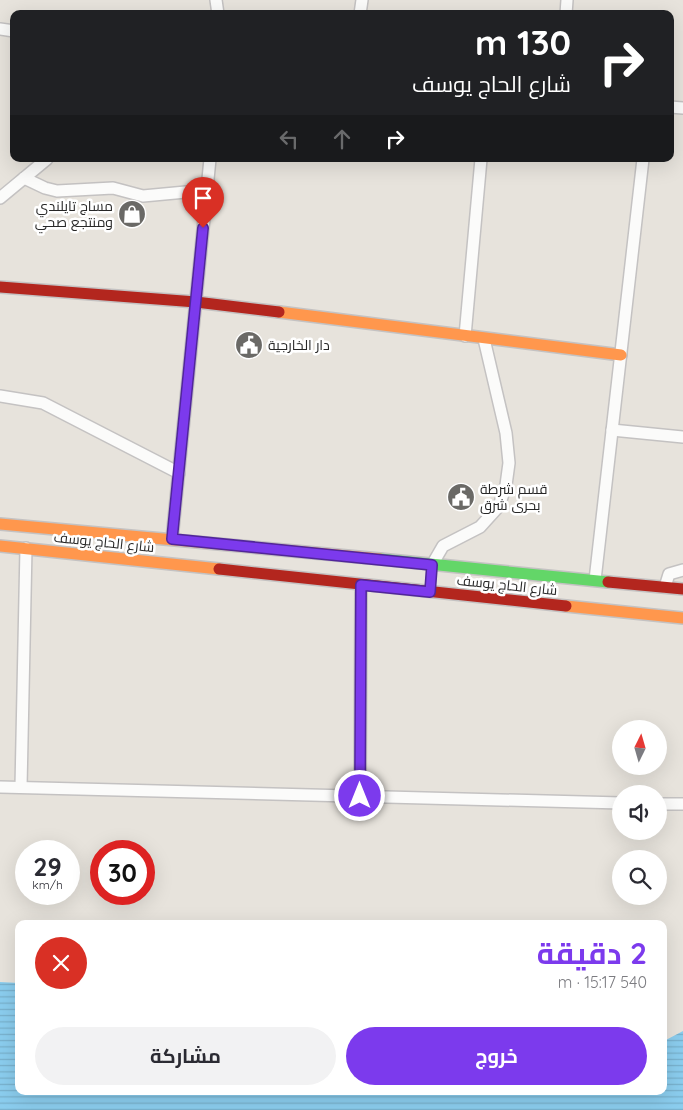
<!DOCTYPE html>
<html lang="ar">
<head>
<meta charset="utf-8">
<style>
  :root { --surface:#fff; --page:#f2f2f3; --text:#2b2b33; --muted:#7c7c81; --accent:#7c3aed }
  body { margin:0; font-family:Quicksand,Cairo,sans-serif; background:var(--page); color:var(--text); direction:rtl; height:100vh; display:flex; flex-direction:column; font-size:19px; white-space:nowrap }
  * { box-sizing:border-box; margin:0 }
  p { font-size:16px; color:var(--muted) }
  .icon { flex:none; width:28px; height:28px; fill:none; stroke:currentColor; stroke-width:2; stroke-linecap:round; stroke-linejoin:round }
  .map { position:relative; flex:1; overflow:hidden; direction:ltr }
  .side { position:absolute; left:15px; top:920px; width:652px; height:175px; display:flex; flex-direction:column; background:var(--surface); border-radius:10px; box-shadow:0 5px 20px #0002; direction:rtl }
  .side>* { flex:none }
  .hud { position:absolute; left:10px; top:10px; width:664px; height:152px; border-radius:10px; box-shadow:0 5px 20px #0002; direction:rtl; background:#202124; color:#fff; overflow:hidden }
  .needle { width:32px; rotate:5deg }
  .buttons { position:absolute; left:612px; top:720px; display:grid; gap:10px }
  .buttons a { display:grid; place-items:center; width:55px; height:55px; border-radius:50%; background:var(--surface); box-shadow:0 5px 20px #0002; font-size:25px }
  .speed { position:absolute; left:15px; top:840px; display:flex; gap:10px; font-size:25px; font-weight:700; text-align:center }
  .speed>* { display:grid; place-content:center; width:65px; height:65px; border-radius:50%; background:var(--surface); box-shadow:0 5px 20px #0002; line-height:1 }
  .speed small { font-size:12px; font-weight:400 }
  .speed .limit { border:8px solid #d22; background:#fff; color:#111 }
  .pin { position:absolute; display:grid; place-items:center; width:42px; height:42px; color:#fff; margin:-51px -21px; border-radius:50% 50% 50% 0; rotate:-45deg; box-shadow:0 0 5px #0007 }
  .pin .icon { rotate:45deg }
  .me { position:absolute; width:55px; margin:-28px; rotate:0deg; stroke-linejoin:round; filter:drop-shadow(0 0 4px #0008) }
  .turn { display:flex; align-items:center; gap:18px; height:105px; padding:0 20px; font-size:22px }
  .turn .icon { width:65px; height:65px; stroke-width:2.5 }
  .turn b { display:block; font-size:35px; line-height:42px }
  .lanes { display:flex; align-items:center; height:48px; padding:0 20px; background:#0003; justify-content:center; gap:25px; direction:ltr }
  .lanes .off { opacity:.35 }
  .round { display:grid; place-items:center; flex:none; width:52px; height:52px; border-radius:26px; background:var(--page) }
  .head { display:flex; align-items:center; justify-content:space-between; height:85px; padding:0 20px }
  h1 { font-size:30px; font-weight:700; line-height:38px; color:var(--accent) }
  .action { display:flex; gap:10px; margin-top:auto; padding:10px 20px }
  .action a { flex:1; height:58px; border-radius:30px; background:var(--accent); color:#fff; font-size:20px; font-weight:700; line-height:58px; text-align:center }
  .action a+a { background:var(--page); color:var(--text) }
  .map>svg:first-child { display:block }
</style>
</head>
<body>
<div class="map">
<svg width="683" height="1110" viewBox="0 0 683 1110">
  <defs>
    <pattern id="water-rules" width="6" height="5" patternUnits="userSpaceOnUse" patternTransform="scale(1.25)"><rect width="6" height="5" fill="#8bcdee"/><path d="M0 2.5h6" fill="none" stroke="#78b0cc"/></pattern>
  </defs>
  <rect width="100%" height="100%" fill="#e7e3dc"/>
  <polygon fill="url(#water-rules)" points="0,982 19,983 19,1091 664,1091 664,1041 683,1031 683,1110 0,1110"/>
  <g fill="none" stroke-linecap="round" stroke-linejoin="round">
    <g stroke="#c4c2c2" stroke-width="14">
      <g id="street">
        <polyline points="216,0 218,14"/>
        <polyline points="360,14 362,0"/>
        <polyline points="566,14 567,0"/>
        <polyline points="0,29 14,31"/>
        <polyline points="670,107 683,108"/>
        <polyline points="24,178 45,188 57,191 113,188 143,196 207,190"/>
        <polyline points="0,198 47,159"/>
        <polyline points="465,336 481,159"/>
        <polyline points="0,396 43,403 179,473"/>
        <polyline points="612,430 683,437"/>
        <polyline points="172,539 210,159"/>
        <polyline points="432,565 443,546 480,527 499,506 506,485 509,463 506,433 484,339"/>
        <polyline points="595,580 643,159"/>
        <polyline points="665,587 669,574 683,570"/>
        <polyline points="0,787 621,803"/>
        <polyline points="21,787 26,548"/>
        <polyline points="360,796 361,585"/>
        <polyline points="659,804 683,804"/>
      </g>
    </g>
    <g stroke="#c4c2c2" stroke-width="14">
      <polyline id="fast" points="380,559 608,582"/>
    </g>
    <g stroke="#c4c2c2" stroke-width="14">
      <g id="slow">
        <polyline points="279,312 621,355"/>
        <polyline points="0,524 380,559"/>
        <polyline points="0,546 219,569"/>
        <polyline points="566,606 683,618"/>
      </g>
    </g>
    <g stroke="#c4c2c2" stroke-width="14">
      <g id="jam">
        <polyline points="0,287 196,302 279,312"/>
        <polyline points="219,569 566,606"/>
        <polyline points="608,582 683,589"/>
      </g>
    </g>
    <use href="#street" stroke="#fbfbfa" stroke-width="11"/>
    <use href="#fast" stroke="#63d668" stroke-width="11"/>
    <use href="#slow" stroke="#ff974d" stroke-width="11"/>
    <use href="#jam" stroke="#b3261e" stroke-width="11"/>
  </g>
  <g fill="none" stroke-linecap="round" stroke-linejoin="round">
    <g stroke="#51269a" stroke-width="12">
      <polyline id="route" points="203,228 172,539 432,565 430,592 361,585 360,796"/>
    </g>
    <use href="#route" stroke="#7c3aed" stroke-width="9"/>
  </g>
  <defs>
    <g id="shop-disc" transform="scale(1.4375)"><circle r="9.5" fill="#6a6966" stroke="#fff"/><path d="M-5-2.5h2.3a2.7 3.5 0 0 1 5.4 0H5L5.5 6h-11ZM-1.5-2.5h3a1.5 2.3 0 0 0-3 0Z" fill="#fff"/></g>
    <g id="civic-disc" transform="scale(1.4375)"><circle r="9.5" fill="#6a6966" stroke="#fff"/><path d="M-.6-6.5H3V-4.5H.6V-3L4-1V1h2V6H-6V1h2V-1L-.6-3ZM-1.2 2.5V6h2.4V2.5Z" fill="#fff"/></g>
  </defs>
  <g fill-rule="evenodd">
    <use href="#shop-disc" x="132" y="214"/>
    <use href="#civic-disc" x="249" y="345"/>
    <use href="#civic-disc" x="461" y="497"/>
  </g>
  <g text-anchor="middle" stroke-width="5" stroke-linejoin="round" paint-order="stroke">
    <g font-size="14" fill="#272727" stroke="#fff" text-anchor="start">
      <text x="113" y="211" text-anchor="end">مساج تايلندي<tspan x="113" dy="16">ومنتجع صحي</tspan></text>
      <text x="268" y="350">دار الخارجية</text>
      <text x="480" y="494">قسم شرطة<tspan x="480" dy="16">بحرى شرق</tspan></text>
    </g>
    <g font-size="14" fill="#272727" stroke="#fff">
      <text transform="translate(104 542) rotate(6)" y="5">شارع الحاج يوسف</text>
      <text transform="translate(507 585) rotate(6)" y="5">شارع الحاج يوسف</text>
    </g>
  </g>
</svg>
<div class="buttons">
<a><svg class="needle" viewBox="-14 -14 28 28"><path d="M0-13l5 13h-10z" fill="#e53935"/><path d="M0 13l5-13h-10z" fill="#7c7c81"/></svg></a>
<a><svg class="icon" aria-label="sound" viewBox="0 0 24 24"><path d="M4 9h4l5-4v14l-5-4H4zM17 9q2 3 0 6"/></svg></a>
<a><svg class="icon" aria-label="search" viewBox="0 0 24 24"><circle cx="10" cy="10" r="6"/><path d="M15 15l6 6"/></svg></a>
</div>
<div class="speed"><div>29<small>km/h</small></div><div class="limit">30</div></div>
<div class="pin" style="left:203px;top:228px;background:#d93025"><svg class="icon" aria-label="arrive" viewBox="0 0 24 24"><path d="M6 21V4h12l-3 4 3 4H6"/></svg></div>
<svg class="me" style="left:360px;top:796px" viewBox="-20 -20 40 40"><circle r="17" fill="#7c3aed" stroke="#fff" stroke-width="3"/><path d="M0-11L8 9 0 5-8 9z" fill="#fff"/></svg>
<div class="hud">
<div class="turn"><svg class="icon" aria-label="right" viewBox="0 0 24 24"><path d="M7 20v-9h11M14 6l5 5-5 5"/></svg><div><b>130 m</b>شارع الحاج يوسف</div></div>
<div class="lanes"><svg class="icon off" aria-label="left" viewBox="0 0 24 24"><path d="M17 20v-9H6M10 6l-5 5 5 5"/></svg><svg class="icon off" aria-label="ahead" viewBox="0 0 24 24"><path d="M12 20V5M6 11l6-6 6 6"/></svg><svg class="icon" aria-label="right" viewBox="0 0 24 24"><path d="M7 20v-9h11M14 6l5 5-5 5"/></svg></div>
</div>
<section class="side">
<div class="head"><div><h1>2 دقيقة</h1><p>540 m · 15:17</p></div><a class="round" style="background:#d93025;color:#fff"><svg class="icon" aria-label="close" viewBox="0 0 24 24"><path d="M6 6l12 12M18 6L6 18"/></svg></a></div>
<div class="action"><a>خروج</a><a>مشاركة</a></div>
</section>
</div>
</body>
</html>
